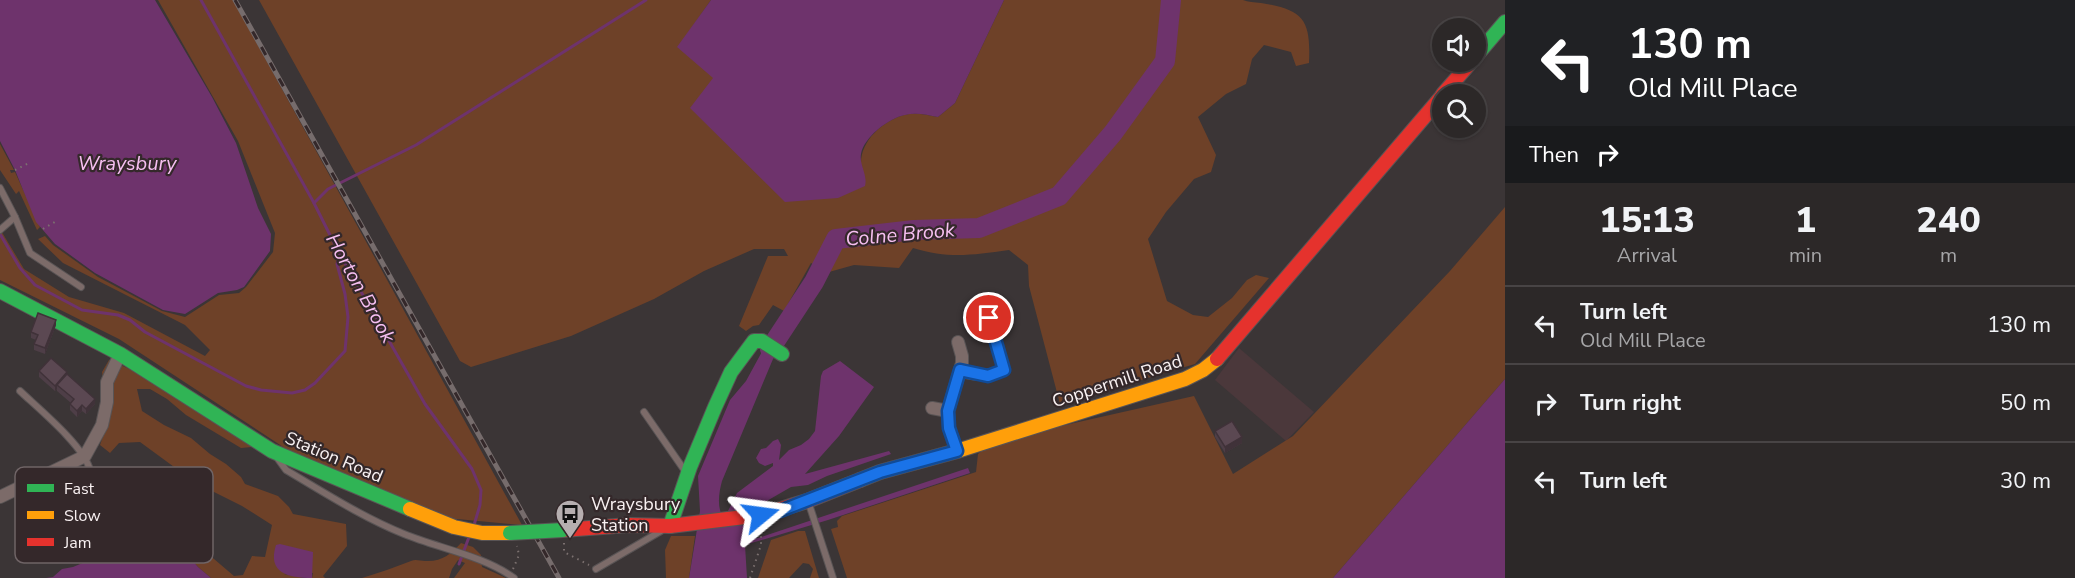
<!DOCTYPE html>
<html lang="en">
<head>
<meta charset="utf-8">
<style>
  :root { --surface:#2c2828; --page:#343030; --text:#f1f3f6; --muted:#a6a6a8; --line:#484445 }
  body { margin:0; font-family:"Nunito Sans",sans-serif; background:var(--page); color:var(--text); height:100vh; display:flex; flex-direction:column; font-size:22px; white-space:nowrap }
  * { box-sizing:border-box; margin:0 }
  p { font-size:20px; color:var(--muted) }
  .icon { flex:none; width:33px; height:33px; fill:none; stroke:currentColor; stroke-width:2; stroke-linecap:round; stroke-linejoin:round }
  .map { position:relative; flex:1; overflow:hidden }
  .sheet { display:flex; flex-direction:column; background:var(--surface); width:570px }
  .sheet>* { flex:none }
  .banner { background:#202124; color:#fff; overflow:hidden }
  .fabs { position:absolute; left:1432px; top:18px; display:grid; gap:12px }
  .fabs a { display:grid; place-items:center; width:54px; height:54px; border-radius:50%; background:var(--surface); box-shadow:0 2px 4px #0004,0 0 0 2px var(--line); font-size:30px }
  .pin { position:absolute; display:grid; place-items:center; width:51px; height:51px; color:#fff; margin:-26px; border:3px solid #fff; border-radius:50%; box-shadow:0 2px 6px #0007 }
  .me { position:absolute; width:66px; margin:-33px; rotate:74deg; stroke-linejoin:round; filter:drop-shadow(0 0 4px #0008) }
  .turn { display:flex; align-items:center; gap:21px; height:126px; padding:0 24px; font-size:27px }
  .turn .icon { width:78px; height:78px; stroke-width:2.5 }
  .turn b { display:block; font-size:42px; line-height:51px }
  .then { display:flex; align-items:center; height:57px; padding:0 24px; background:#0003; gap:12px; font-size:22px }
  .eta { display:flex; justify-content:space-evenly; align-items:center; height:102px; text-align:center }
  .eta b { font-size:36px; font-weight:800; line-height:42px }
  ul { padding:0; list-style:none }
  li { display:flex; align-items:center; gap:18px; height:78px; padding:0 24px; border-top:2px solid var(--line) }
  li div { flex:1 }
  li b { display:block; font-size:22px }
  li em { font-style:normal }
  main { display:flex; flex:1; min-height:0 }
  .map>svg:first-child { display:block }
</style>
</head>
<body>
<main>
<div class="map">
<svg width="1505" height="578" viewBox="0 0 1505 578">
  <rect width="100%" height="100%" fill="#3b3536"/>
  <polygon fill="#4b383b" points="1239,348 1314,412 1286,441 1215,380"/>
  <g fill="#6e4128">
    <polygon points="158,0 233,0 522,525 457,519 454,522 306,462 119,339 0,280 0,229 24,269 69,297 124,313 205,356 210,350 185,325 63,263 38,239 45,236 53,245 98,277 162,311 185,317 219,295 239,293 246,287 273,252 275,233 238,141"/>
    <path d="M259,0h452l-33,47 183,116c0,-23 22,-42 43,-48 11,-3 23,0 34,2l17,-14 49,-103h239c5,2 11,2 18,3 43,7 50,17 48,60l-13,3 -5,-14 -27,-7 -12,14 -6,25 -20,10 -28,23 18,38 -5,17 -17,7 -28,33 -18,27 19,62 26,14 15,2 24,-19 15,-18 9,-5 13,3 -74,86 -135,40 -31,-118 -1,-21 -19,-15c-37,5 -60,9 -96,-2l-14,20 -45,-3 -25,7 -18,-9 -27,48 -11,-6 -14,20 -6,1 -7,5 -7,-5 29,-70h20l-4,-7h-30l-50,22 -50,28 -83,37 -100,31 -11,-6z"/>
    <polygon points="0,144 14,170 10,170 11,173 15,172 40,227 37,230 19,191 16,194 0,170"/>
    <polygon points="1505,207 1505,379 1333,578 847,578 831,529 838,527 837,521 842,516 976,472 978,454 988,445 1052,428 1194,396 1233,474 1293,436 1450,271"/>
    <path d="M109,360l32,14 111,73 -11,1 -55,-33 -19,-16 -17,-10h-13l5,22 22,14 27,13 19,16 16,10 15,13 4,7 33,12 11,11 4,7 53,10 1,22 -24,30 2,2h-13l1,-5 -29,1 21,4h-94l-13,-11 -19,-22 -50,-13 -11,15 -4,3 -35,14 1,-16c11,-3 21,-7 30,-13 19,-12 25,-28 50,-22l74,63 9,-1 9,-19 13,1 7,-32 -30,-19 -46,-23 -56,-41 -21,1 -9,10 -10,-8 9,-27 -7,-46z"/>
    <polygon points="798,531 805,531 819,578 810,578 813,569 809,564 803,563 789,578 758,578 771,540"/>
    <polygon points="671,536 695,536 689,578 666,578 665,550"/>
    <path d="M461,543l12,4 8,8 1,12 24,11h-52l11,-15 -7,-3 -6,9 -3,9h-87c17,-5 33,-11 49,-17 5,-2 9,0 14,0 17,1 26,-7 36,-18z"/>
  </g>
  <g fill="#6e336c">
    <polygon points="0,0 155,0 212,97 236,143 258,208 271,234 270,251 244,287 237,290 218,293 185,314 163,310 95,273 55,244 36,222 15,170 0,141"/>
    <path d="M711,0h293l-49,103 -17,14c-11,-2 -22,-5 -33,-2 -16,3 -41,22 -44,39 -2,11 7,21 4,32l-27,12 -53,4 -95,-94 23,-30 -36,-31z"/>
    <path d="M777,324l13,5 -6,15 -11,15 -51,122c-3,11 -5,24 0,35l5,-3 10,-20 36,-27v-3l-8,3 -6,-3 -3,-5 5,-9 5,-1 7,-7 5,-2 3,6 -2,15 10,-10 12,-5 8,-6 6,-8 6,-55 2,-5 17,-10 34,26 -35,49 -34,38 84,-23 2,3 -64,22 -19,9 -17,2 -38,22 -8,31 13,-2 210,-70 2,5 -142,47 -83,25 2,33h-58l11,-67 -2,-35 32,-76 16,-19z"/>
    <polygon points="1505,379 1505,578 1333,578"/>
    <path d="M139,525l40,20 19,22 13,11h-165l7,-1 9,-8 11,-2 41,-17c10,-7 14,-18 25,-25z"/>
    <path d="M280,544l33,8 -1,26c-24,0 -45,-5 -36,-33z"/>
  </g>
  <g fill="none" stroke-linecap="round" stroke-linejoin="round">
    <g stroke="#6e336c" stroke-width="3">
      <polyline points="201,0 314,203 339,253 425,404 472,469 481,490 480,505 474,525"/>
      <polyline points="314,203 328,189 416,145 646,0"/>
      <polyline points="0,234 20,268 35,285 82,310 118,315 130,320 145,332 246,386 261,390 292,393 305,390 315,383 345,351 348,317 345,294 337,264 339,255"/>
      <polyline points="459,564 469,537"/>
    </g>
    <polyline stroke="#6e336c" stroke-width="20" points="770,349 814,282 836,239 914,230 979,228 1059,196 1113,133 1165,61 1171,0"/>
    <g stroke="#595455" stroke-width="8">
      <g id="lane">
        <polyline points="0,188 15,217 0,230"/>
        <polyline points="15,217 30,253 81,287"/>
        <polyline points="977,374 988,376 1003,370 989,318"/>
        <path d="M20,391c19,18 64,55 70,79 3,9 0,19 -3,27 -3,10 -11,14 -20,14l-4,-4 -1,-8 29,-27"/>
        <polyline points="644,412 685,471"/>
        <path d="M278,459l8,11c39,23 76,47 118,64 34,14 80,22 110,44"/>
        <polyline points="808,501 833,578"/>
        <polyline points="596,569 661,531"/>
      </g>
    </g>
    <g stroke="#595455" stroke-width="14">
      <g id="street">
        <polyline points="960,371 977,374"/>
        <polyline points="932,408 948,411"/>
        <polyline points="957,451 949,428 948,411 962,363 962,356 958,342"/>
        <polyline points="0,497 85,456 102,425 107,402 107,382 120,354"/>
      </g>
    </g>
    <g stroke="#595455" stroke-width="16">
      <g id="fast">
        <polyline points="1476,56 1505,22"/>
        <polyline points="0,291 120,354 272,451 410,509"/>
        <polyline points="670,526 690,467 715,407 731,372 754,341 762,341 782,354"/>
      </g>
    </g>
    <g stroke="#595455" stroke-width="16">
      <g id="slow">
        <polyline points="860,480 880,472 957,451 1185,379 1203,370 1217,359"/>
        <polyline points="410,509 454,527 482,533 510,533"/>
      </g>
    </g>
    <g stroke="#595455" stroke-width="16">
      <g id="jam">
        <polyline points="1443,94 1471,62"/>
        <polyline points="1217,359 1443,95"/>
        <polyline points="563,530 629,525 670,526 761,515 807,501 860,480"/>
      </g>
    </g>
    <g stroke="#7c7170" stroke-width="2" stroke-dasharray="1.5 4.5" stroke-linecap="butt">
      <polyline points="15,170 31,162"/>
      <polyline points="43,229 58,220"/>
      <polyline points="564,543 564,552 589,565"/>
      <polyline points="513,569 519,555 517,546"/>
      <polyline points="750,578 761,545 761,529"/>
    </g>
    <use href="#lane" stroke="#7c6b69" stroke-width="6"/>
    <use href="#street" stroke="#7c6b69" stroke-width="12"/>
    <use href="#fast" stroke="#30b455" stroke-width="14"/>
    <use href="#slow" stroke="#ff9f0a" stroke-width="14"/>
    <use href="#jam" stroke="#e5322d" stroke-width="14"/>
    <g stroke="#766c6c" stroke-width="5">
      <polyline id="rail" points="235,0 559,578"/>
    </g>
    <use href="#rail" stroke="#34282a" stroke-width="3" stroke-dasharray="9" stroke-linecap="butt"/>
    <g stroke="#595455" stroke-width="16" stroke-linecap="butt">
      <polyline id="fast-bridge" points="510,533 563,530"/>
    </g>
    <use href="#fast-bridge" stroke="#30b455" stroke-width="14"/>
  </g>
  <g fill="#4e3e47">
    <polygon points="56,325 45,354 34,350 34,344 36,340 31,338 31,332"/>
    <polygon points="39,371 67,374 95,404 86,414 82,411 77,417 70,410 70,404 71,403 57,391 57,389 55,391 39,377"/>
    <polygon points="1215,431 1242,443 1225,453 1215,437"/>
  </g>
  <g fill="#403239">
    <polygon points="56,320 56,325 45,354 45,348"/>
    <polygon points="67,372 67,377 57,385 57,389 55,391 55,386"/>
    <polygon points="95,399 95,404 86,414 86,409"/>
    <polygon points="82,405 82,411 77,417 77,411"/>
    <polygon points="1242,437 1242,443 1225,453 1225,447"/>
  </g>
  <g fill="#5b4852" stroke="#403239" stroke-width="1.5">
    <polygon points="38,313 56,320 45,348 34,344 38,335 31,332"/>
    <polygon points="51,358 67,372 55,386 39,371"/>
    <polygon points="67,374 95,399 86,409 82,405 77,411 70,404 74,399 57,385"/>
    <polygon points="1232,421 1242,437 1225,447 1215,431"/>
  </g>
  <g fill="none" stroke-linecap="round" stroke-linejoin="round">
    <g stroke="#114b97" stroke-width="15">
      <polyline id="route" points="761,515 780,511 880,472 957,451 949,428 948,411 960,370 988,376 1004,370 989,318"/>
    </g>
    <use href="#route" stroke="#1a73e8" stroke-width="10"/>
  </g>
  <defs>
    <g id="bus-pin" transform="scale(1.5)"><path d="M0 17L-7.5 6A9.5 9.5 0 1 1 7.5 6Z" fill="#b6afb0" stroke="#34282a"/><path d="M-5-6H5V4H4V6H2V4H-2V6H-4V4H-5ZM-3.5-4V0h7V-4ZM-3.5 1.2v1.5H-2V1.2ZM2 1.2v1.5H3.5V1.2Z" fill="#111"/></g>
  </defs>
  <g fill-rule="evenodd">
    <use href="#bus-pin" x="570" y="514"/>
  </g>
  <g text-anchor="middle" stroke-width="4.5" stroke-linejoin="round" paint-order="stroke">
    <g font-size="18" fill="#f9f1f2" stroke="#34282a">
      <text transform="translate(1117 381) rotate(-18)" y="6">Coppermill Road</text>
      <text transform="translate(334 457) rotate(23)" y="6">Station Road</text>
    </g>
    <g font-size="18" fill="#f9f1f2" stroke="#34282a" text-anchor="start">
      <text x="591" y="510">Wraysbury<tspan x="591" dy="21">Station</tspan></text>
    </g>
    <g font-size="20" font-style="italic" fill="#f6bff1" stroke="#34282a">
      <text x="127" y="170">Wraysbury</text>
      <text transform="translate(900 234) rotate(-5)" y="7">Colne Brook</text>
      <text transform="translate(361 288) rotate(61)" y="7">Horton Brook</text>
    </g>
  </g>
  <rect x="15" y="467" width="198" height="96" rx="9" fill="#34282a" stroke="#6f6466" stroke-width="1.5"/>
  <rect x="27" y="484" width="27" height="8" fill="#30b455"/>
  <rect x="27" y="511" width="27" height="8" fill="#ff9f0a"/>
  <rect x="27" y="538" width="27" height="8" fill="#e5322d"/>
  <g font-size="16" fill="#f9f1f2">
    <text x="64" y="494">Fast</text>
    <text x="64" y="521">Slow</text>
    <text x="64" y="548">Jam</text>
  </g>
</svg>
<div class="fabs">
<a><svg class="icon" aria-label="sound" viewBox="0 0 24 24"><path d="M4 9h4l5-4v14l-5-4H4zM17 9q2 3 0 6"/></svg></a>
<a><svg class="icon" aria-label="search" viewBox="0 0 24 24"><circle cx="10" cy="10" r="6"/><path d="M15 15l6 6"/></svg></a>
</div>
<div class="pin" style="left:989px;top:318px;background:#d93025"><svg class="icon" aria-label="arrive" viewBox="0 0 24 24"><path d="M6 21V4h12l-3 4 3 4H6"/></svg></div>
<svg class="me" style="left:761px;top:515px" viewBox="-20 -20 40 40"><path d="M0-17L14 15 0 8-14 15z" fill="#1a73e8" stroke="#fff" stroke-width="4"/></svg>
</div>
<section class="sheet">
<div class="banner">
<div class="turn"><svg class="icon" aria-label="left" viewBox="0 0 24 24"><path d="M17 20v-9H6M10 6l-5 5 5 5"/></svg><div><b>130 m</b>Old Mill Place</div></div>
<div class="then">Then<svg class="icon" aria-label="right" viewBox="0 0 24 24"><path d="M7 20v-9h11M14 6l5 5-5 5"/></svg></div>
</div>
<div class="eta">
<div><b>15:13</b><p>Arrival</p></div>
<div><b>1</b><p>min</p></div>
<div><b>240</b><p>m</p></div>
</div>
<ul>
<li><svg class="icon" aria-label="left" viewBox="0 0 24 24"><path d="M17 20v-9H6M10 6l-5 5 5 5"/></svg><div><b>Turn left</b><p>Old Mill Place</p></div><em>130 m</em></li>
<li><svg class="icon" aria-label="right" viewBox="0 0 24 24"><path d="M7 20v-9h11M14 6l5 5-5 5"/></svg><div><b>Turn right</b></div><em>50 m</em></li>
<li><svg class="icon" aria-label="left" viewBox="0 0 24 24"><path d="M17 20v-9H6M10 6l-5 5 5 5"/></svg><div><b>Turn left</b></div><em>30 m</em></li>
</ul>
</section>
</main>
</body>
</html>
